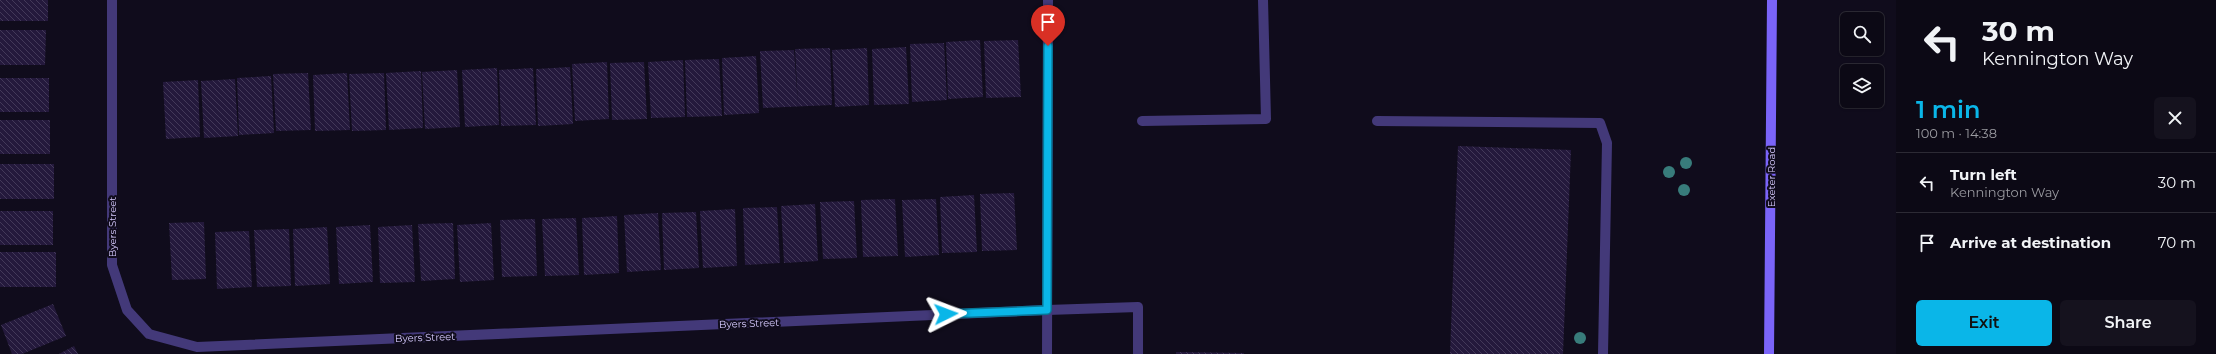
<!DOCTYPE html>
<html lang="en">
<head>
<meta charset="utf-8">
<style>
  :root { --surface:#0c0915; --page:#15121e; --text:#f1f3f6; --muted:#9a9aa0; --line:#2c2a34; --accent:#0ab6e8 }
  body { margin:0; font-family:Montserrat,sans-serif; background:var(--page); color:var(--text); height:100vh; display:flex; flex-direction:column; font-size:15px; white-space:nowrap }
  * { box-sizing:border-box; margin:0 }
  p { font-size:13px; color:var(--muted) }
  .icon { flex:none; width:22px; height:22px; fill:none; stroke:currentColor; stroke-width:2; stroke-linecap:round; stroke-linejoin:round }
  .map { position:relative; flex:1; overflow:hidden }
  .panel { display:flex; flex-direction:column; background:var(--surface); width:320px }
  .panel>* { flex:none }
  .guide { background:#0c0915; color:var(--text); overflow:hidden }
  .tools { position:absolute; left:1840px; top:12px; display:grid; gap:8px }
  .tools a { display:grid; place-items:center; width:44px; height:44px; border-radius:6px; background:var(--surface); box-shadow:0 1px 3px #0004,0 0 0 1px var(--line); font-size:20px }
  .pin { position:absolute; display:grid; place-items:center; width:34px; height:34px; color:#fff; margin:-41px -17px; border-radius:50% 50% 50% 0; rotate:-45deg; box-shadow:0 0 4px #0007 }
  .pin .icon { rotate:45deg }
  .me { position:absolute; width:44px; margin:-22px; rotate:87deg; stroke-linejoin:round; filter:drop-shadow(0 0 3px #0008) }
  .turn { display:flex; align-items:center; gap:14px; height:84px; padding:0 20px; font-size:18px }
  .turn .icon { width:52px; height:52px; stroke-width:2.5 }
  .turn b { display:block; font-size:28px; line-height:34px }
  .round { display:grid; place-items:center; flex:none; width:42px; height:42px; border-radius:6px; background:var(--page) }
  .head { display:flex; align-items:center; justify-content:space-between; height:68px; padding:0 20px }
  h1 { font-size:24px; font-weight:600; line-height:30px; color:var(--accent) }
  .action { display:flex; gap:8px; margin-top:auto; padding:8px 20px }
  .action a { flex:1; height:46px; border-radius:6px; background:var(--accent); color:#111; font-size:16px; font-weight:600; line-height:46px; text-align:center }
  .action a+a { background:var(--page); color:var(--text) }
  ul { padding:0; list-style:none }
  li { display:flex; align-items:center; gap:12px; height:60px; padding:0 20px; border-top:1px solid var(--line) }
  li div { flex:1 }
  li b { display:block; font-size:15px }
  li em { font-style:normal }
  main { display:flex; flex:1; min-height:0 }
  .map>svg:first-child { display:block }
</style>
</head>
<body>
<main>
<div class="map">
<svg width="1896" height="354" viewBox="0 0 1896 354">
  <defs>
    <pattern id="building-back-hatch" width="6" height="6" patternUnits="userSpaceOnUse"><rect width="6" height="6" fill="#24193c"/><path d="M-1 5l2 2M0 0l6 6M5-1l2 2" fill="none" stroke="#433959"/></pattern>
  </defs>
  <rect width="100%" height="100%" fill="#100c1c"/>
  <g fill="url(#building-back-hatch)">
    <rect x="0" y="0" width="48" height="21"/>
    <polygon points="0,30 46,30 45,65 0,65"/>
    <polygon points="980,40 983,97 948,99 946,42"/>
    <polygon points="1018,40 1021,97 986,98 984,41"/>
    <polygon points="944,43 947,100 912,102 910,44"/>
    <polygon points="906,47 909,104 874,105 872,49"/>
    <polygon points="830,48 832,105 763,108 760,51 794,50 798,105 795,49"/>
    <polygon points="867,48 869,105 835,107 832,50"/>
    <polygon points="756,56 759,113 724,115 722,58"/>
    <polygon points="719,59 722,116 687,117 685,60"/>
    <polygon points="683,60 685,117 651,118 648,62"/>
    <polygon points="607,62 609,119 575,121 572,64"/>
    <polygon points="644,62 647,119 612,120 610,63"/>
    <polygon points="570,67 573,124 538,126 536,69"/>
    <polygon points="497,68 499,125 465,127 462,70"/>
    <polygon points="533,68 536,125 501,126 499,70"/>
    <polygon points="457,70 460,127 425,129 422,72"/>
    <polygon points="421,71 423,128 389,130 386,73"/>
    <polygon points="308,73 311,130 276,131 273,74"/>
    <polygon points="347,73 350,130 315,131 313,75"/>
    <polygon points="384,73 386,130 352,131 349,74"/>
    <polygon points="271,76 274,133 239,135 237,78"/>
    <rect x="0" y="78" width="49" height="34"/>
    <polygon points="235,79 238,136 204,138 201,81"/>
    <polygon points="198,80 200,137 166,139 163,82"/>
    <rect x="0" y="120" width="50" height="34"/>
    <polygon points="1458,146 1571,150 1563,354 1450,354"/>
    <rect x="0" y="164" width="54" height="35"/>
    <polygon points="1014,193 1017,250 982,251 980,194"/>
    <polygon points="974,195 977,252 942,253 940,197"/>
    <polygon points="895,199 898,256 863,257 861,200"/>
    <polygon points="936,199 939,255 905,257 902,200"/>
    <polygon points="854,201 857,258 823,259 820,202"/>
    <polygon points="815,204 818,261 784,263 781,206"/>
    <polygon points="777,207 780,263 745,265 743,208"/>
    <polygon points="735,209 737,266 703,268 700,211"/>
    <rect x="0" y="211" width="53" height="34"/>
    <polygon points="696,212 699,268 664,270 662,213"/>
    <polygon points="658,213 661,270 627,272 624,215"/>
    <polygon points="617,216 619,273 584,275 582,218"/>
    <polygon points="576,218 579,275 545,276 542,219"/>
    <polygon points="535,219 537,276 502,277 500,220"/>
    <polygon points="204,222 206,279 172,280 169,223"/>
    <polygon points="453,223 455,279 421,281 418,224"/>
    <polygon points="491,223 494,280 460,282 457,225"/>
    <polygon points="370,225 373,282 339,284 336,227"/>
    <polygon points="412,225 415,282 380,283 378,227"/>
    <polygon points="327,227 330,284 295,286 293,229"/>
    <polygon points="289,229 291,286 257,287 254,230"/>
    <polygon points="249,231 252,287 217,289 215,232"/>
    <rect x="0" y="252" width="56" height="35"/>
    <polygon points="53,304 66,336 22,354 12,354 1,325"/>
    <polygon points="74,346 78,354 59,354"/>
    <polygon points="1176,352 1244,353 1244,354 1176,354"/>
  </g>
  <g fill="none" stroke-linecap="round" stroke-linejoin="round">
    <g stroke="#433979" stroke-width="10">
      <polyline points="1142,121 1266,119 1263,0"/>
      <polyline points="1377,121 1600,123 1607,143 1603,354"/>
      <polyline points="1047,310 1138,307 1138,354"/>
    </g>
    <g stroke="#433979" stroke-width="10">
      <polyline points="112,0 112,265 127,310 149,334 197,347 1047,310"/>
      <polyline points="1047,354 1048,0"/>
    </g>
    <polyline stroke="#7a64f8" stroke-width="10" points="1769,354 1772,0"/>
  </g>
  <g fill="#387c7b">
    <circle cx="1686" cy="163" r="6"/>
    <circle cx="1669" cy="172" r="6"/>
    <circle cx="1684" cy="190" r="6"/>
    <circle cx="1580" cy="338" r="6"/>
  </g>
  <g fill="none" stroke-linecap="round" stroke-linejoin="round">
    <g stroke="#067697" stroke-width="10">
      <polyline id="route" points="946,314 1047,310 1048,46"/>
    </g>
    <use href="#route" stroke="#0ab6e8" stroke-width="7"/>
  </g>
  <g text-anchor="middle" stroke-width="4" stroke-linejoin="round" paint-order="stroke">
    <g font-size="10" fill="#d5c9fd" stroke="#100c1c">
      <text transform="translate(1771 177) rotate(-90)" y="4">Exeter Road</text>
      <text transform="translate(112 227) rotate(-90)" y="4">Byers Street</text>
      <text transform="translate(749 323) rotate(-2)" y="4">Byers Street</text>
      <text transform="translate(425 337) rotate(-2)" y="4">Byers Street</text>
    </g>
  </g>
</svg>
<div class="tools">
<a><svg class="icon" aria-label="search" viewBox="0 0 24 24"><circle cx="10" cy="10" r="6"/><path d="M15 15l6 6"/></svg></a>
<a><svg class="icon" aria-label="layers" viewBox="0 0 24 24"><path d="M12 4l9 5-9 5-9-5zM3 14l9 5 9-5"/></svg></a>
</div>
<div class="pin" style="left:1048px;top:46px;background:#d93025"><svg class="icon" aria-label="arrive" viewBox="0 0 24 24"><path d="M6 21V4h12l-3 4 3 4H6"/></svg></div>
<svg class="me" style="left:946px;top:314px" viewBox="-20 -20 40 40"><path d="M0-17L14 15 0 8-14 15z" fill="#0ab6e8" stroke="#fff" stroke-width="4"/></svg>
</div>
<section class="panel">
<div class="guide">
<div class="turn"><svg class="icon" aria-label="left" viewBox="0 0 24 24"><path d="M17 20v-9H6M10 6l-5 5 5 5"/></svg><div><b>30 m</b>Kennington Way</div></div>
</div>
<div class="head"><div><h1>1 min</h1><p>100 m · 14:38</p></div><a class="round"><svg class="icon" aria-label="close" viewBox="0 0 24 24"><path d="M6 6l12 12M18 6L6 18"/></svg></a></div>
<ul>
<li><svg class="icon" aria-label="left" viewBox="0 0 24 24"><path d="M17 20v-9H6M10 6l-5 5 5 5"/></svg><div><b>Turn left</b><p>Kennington Way</p></div><em>30 m</em></li>
<li><svg class="icon" aria-label="arrive" viewBox="0 0 24 24"><path d="M6 21V4h12l-3 4 3 4H6"/></svg><div><b>Arrive at destination</b></div><em>70 m</em></li>
</ul>
<div class="action"><a>Exit</a><a>Share</a></div>
</section>
</main>
</body>
</html>
